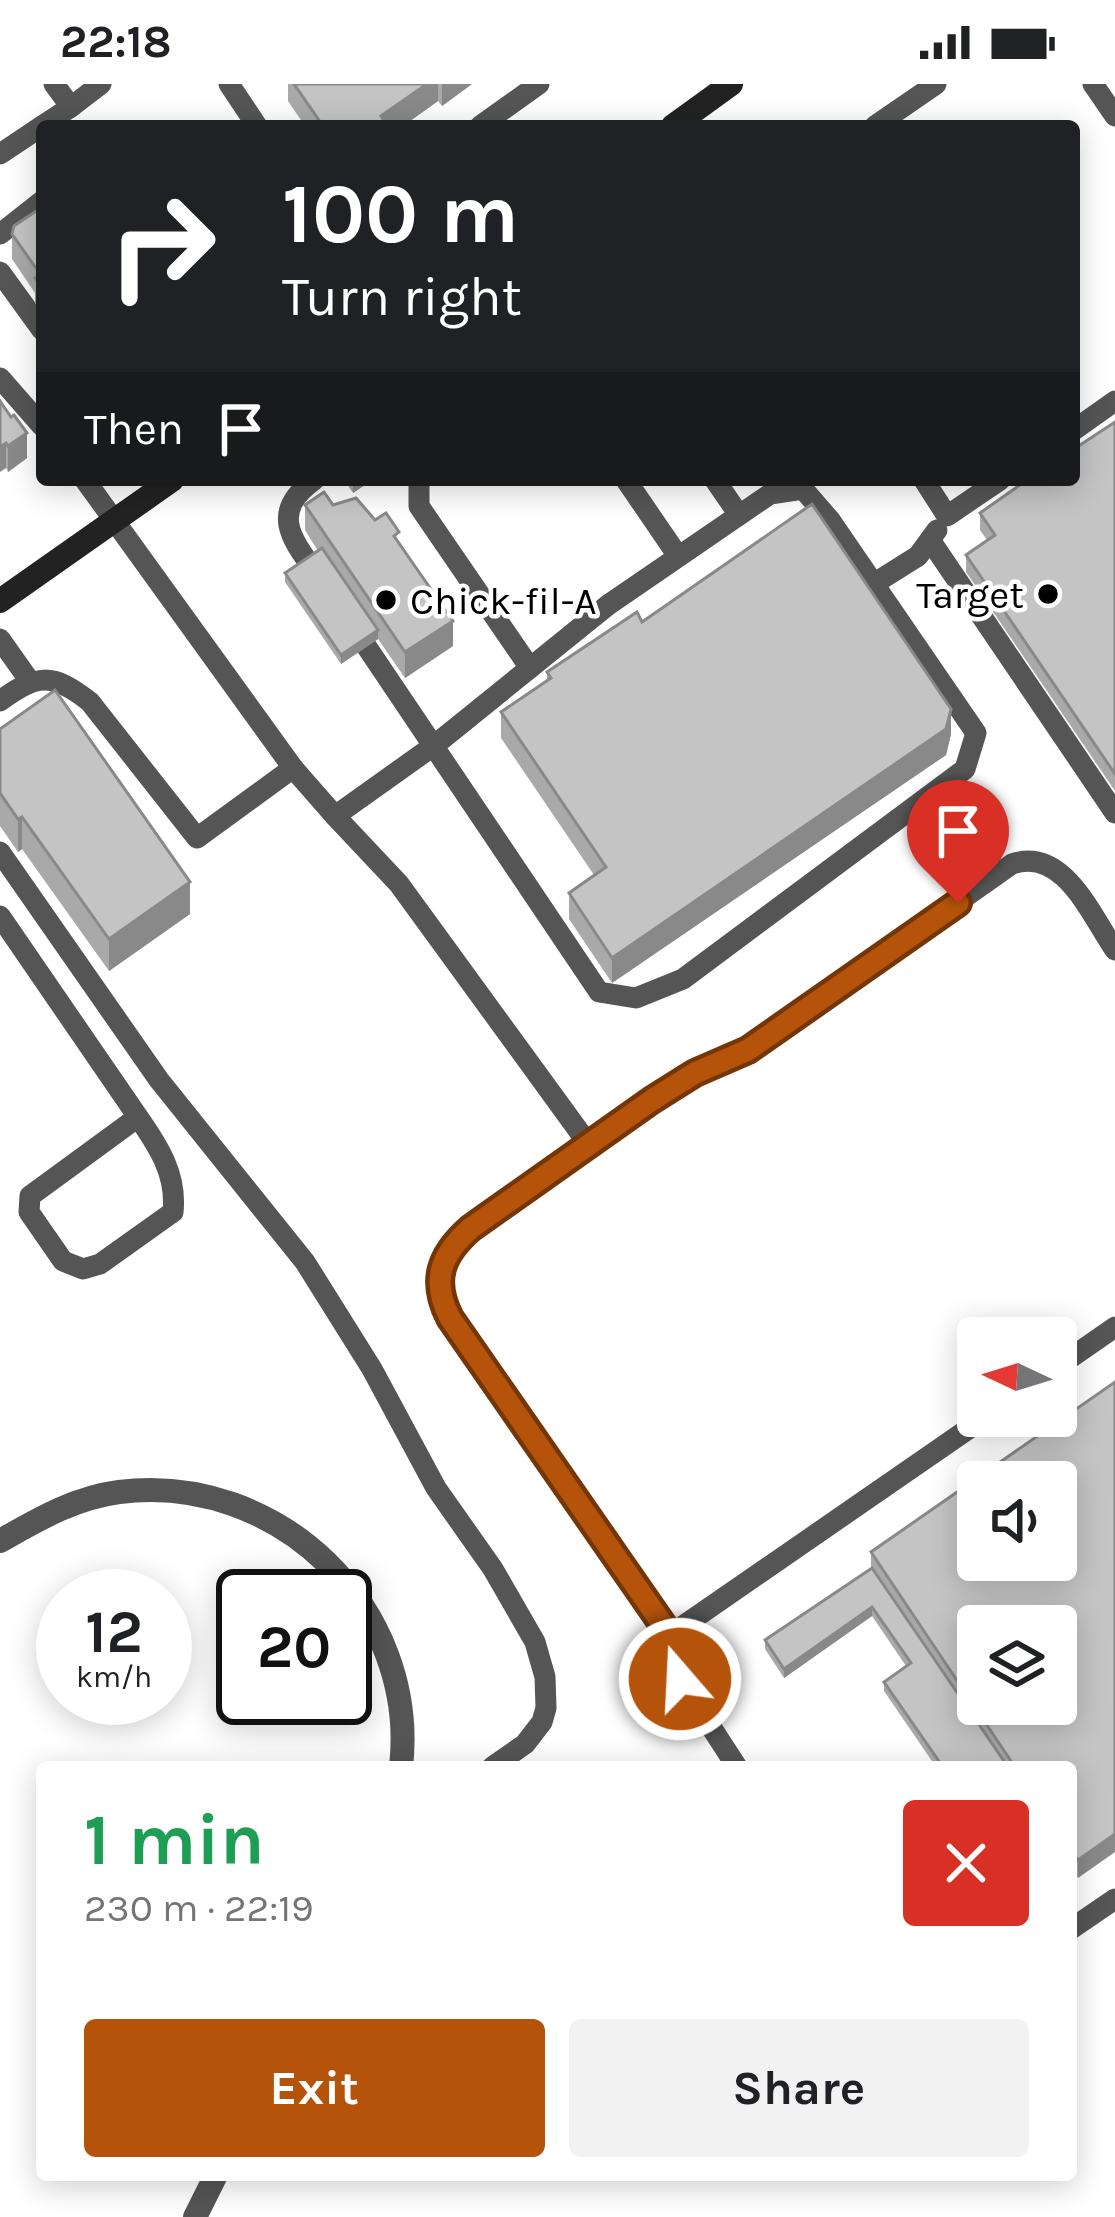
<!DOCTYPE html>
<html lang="en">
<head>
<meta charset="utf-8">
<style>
  :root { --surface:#fff; --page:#f2f2f2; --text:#202124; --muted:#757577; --accent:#b45309 }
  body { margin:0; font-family:Karla,sans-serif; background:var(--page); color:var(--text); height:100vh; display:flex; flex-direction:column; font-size:45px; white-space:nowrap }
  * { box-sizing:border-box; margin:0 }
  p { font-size:39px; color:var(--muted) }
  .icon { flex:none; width:66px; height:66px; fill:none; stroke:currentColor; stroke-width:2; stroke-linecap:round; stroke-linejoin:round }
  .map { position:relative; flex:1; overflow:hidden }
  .side { position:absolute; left:36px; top:1677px; width:1041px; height:420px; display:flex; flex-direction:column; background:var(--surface); border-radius:12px; box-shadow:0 6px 30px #0003 }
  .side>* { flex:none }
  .guide { position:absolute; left:36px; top:36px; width:1044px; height:366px; border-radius:12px; box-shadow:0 6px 30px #0003; background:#202124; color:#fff; overflow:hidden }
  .needle { width:78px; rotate:274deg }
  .buttons { position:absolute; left:957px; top:1233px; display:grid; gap:24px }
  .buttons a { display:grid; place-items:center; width:120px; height:120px; border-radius:12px; background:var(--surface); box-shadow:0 6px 30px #0003; font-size:60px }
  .speed { position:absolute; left:36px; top:1485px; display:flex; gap:24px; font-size:60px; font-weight:700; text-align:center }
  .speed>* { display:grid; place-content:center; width:156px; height:156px; border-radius:50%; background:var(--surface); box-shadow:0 6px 30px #0003; line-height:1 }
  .speed small { font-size:30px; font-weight:400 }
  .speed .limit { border:6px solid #111; border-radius:18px; background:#fff; color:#111 }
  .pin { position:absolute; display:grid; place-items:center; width:102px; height:102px; color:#fff; margin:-123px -51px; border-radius:50% 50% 50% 0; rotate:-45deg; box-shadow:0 0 12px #0007 }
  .pin .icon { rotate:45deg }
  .me { position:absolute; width:132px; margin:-66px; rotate:341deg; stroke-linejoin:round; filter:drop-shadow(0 0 9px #0008) }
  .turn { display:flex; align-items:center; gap:42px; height:252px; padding:0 48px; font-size:54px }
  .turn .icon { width:156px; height:156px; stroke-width:2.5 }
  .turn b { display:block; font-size:84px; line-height:102px }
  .then { display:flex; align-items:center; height:114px; padding:0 48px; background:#0003; gap:24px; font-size:45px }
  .round { display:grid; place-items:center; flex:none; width:126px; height:126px; border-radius:12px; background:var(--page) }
  .summary { display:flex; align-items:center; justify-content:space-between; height:204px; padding:0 48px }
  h1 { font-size:72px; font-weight:700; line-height:90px; color:#1e9e55 }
  .action { display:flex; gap:24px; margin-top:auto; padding:24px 48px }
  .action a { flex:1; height:138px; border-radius:12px; background:var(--accent); color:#fff; font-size:48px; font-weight:700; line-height:138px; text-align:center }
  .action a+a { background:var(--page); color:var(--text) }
  .status { display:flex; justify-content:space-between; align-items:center; height:84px; padding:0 60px; background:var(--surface); direction:ltr }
  .status svg { height:33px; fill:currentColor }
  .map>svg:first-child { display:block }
</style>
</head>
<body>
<div class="status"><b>22:18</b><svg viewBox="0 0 49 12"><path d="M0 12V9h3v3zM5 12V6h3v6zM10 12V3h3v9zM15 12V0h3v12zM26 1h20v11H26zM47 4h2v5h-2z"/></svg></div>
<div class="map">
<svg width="1115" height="2133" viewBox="0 0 1115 2133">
  <rect width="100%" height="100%" fill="#fff"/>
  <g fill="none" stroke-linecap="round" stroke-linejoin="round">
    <g stroke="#555" stroke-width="21">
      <polyline points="229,0 257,42"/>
      <polyline points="1093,0 1115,32"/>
      <polyline points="71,23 101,0"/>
      <polyline points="42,42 71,23 54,0"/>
      <polyline points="480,42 539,0"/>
      <polyline points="875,42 936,0"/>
      <polyline points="0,70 42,42"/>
      <polyline points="0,150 42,117"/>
      <polyline points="0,188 42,246"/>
      <polyline points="0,294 42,342"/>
      <polyline points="1074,346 1115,317"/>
      <polyline points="85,396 293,684 335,732 436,660 608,521 770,410 803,405 830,436 976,649 965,685 683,895 636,914 599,908 352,541"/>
      <path d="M314,396c-47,34 -20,62 7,100"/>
      <polyline points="419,396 419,422 530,584"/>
      <polyline points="626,396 678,472"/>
      <polyline points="715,396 739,431"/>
      <polyline points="924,396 947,432 1000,396"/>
      <polyline points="930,456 1115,729"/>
      <polyline points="875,499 918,472 937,446"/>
      <polyline points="0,555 29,596"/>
      <path d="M0,617c37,-27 52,-29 90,1l107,136 96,-70"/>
      <polyline points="335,732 399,800 589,1061"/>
      <polyline points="0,768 159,996 305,1178 372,1285 436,1404 493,1485 535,1558 545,1593 546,1624 542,1638 525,1660 492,1683"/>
      <path d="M0,832l138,201c21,30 39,58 35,95l-73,52 -17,5 -20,-8 -34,-49 1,-16 108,-79"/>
      <polyline points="1056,1284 1115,1243"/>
      <polyline points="670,1551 987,1332"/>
      <path d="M737,1683l-57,-88 -10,-44 -220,-317c-20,-37 -10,-63 21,-90l224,-155 53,-23 264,-186c51,-18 79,51 103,86"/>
      <polyline points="1071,1845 1115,1815"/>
    </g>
    <g stroke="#555" stroke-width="24">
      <path d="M0,1457c39,-22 74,-43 119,-49 159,-20 300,116 282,275"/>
      <polyline points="195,2133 216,2091"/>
    </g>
    <g stroke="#222" stroke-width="24">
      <polyline points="673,42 731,0"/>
      <polyline points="0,517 172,396"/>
    </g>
  </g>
  <g fill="#a9a9a9">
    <polygon points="288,0 472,0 442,22 438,17 403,42 305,42 288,17"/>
    <polygon points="42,123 42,228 35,219 35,209 12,175 12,150"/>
    <polygon points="0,317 27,374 8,388 6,384"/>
    <polygon points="1115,338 1115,707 966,488 966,471 987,456 980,446 980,429"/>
    <polygon points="344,396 372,396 353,409"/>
    <polygon points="305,421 333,421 375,436 399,459 453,562 405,594 378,555 341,580 285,498 285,489 318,467 305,446"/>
    <polygon points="642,538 951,650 946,671 612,899 569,835 569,809 594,791 501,654 501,628 547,597 547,588"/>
    <polygon points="0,645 190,830 109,887 22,765 18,768 0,742"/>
    <polygon points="1115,1298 1078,1794 1071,1784 1071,1683 936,1683 884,1607 884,1598 906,1582 872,1532 784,1594 765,1565 765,1556 871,1484 871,1468"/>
  </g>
  <g fill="#898989">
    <polygon points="427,0 438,0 438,17 403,42 381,42 381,32"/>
    <polygon points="442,0 472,0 442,22"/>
    <polygon points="27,349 27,374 8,388 8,362"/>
    <polygon points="6,359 6,384 0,388 0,363"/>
    <polygon points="359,396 372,396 353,409 353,400"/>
    <polygon points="453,537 453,562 405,594 405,568"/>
    <polygon points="378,546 378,555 341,580 341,571"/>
    <polygon points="951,625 951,650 946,671 612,899 612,874"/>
    <polygon points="22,733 22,765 18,768 18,735"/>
    <polygon points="190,798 190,830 109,887 109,855"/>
    <polygon points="872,1523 872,1532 784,1594 784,1585"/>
    <polygon points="1115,1750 1115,1768 1078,1794 1078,1776"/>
  </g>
  <g fill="#c4c4c4" stroke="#898989" stroke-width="3" fill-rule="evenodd">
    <polygon points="294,0 427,0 381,32 387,42 323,42"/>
    <polygon points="42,123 42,203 35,194 40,190 12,150 14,142"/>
    <polygon points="0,317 11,333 14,331 27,349 8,362 6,359 0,363"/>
    <polygon points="1115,338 1115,690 966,471 995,451 980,429 1027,396 1074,396 1074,365"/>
    <polygon points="324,408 333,421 356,414 375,436 386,429 399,448 394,452 453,537 405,568 305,421"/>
    <polygon points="812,420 951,625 946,645 612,874 569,809 606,783 501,628 551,594 547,588 637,528 642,538"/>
    <polygon points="322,464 378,546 341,571 285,489"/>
    <polygon points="55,606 190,798 109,855 22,733 18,735 0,709 0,645"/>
    <path d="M1115,1298v452l-37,26 -7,-10v-83h-56l-144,-215zM978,1398h78v78h-78zM978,1542h78v78h-78z"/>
    <polygon points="872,1484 1008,1683 943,1683 884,1598 911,1579 872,1523 784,1585 765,1556"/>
  </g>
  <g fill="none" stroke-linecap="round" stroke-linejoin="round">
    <g stroke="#753606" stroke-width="30">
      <path id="route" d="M680,1595l-10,-44 -220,-317c-19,-37 -10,-63 21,-90l181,-128 43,-27 53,-23 210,-147"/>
    </g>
    <use href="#route" stroke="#b45309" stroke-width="21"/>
  </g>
  <g fill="#000" stroke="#fff" stroke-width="4.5">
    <circle cx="1048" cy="510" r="12"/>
    <circle cx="386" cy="516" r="12"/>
  </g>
  <g text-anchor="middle" stroke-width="9" stroke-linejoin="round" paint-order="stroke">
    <g font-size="39" fill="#000" stroke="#fff" text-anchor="end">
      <text x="1024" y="524">Target</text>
      <text x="410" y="530" text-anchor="start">Chick-fil-A</text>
    </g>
  </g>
</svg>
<div class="buttons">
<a><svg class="needle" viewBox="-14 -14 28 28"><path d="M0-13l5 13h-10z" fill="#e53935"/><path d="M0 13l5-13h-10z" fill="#757577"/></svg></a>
<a><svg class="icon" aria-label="sound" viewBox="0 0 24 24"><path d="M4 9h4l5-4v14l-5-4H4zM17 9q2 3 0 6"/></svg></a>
<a><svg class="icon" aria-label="layers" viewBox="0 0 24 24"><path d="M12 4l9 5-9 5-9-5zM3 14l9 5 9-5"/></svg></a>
</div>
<div class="speed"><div>12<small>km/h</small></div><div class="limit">20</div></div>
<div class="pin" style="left:958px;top:819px;background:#d93025"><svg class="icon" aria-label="arrive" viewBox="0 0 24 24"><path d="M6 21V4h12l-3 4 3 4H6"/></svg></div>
<svg class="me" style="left:680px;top:1595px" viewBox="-20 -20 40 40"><circle r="17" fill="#b45309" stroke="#fff" stroke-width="3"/><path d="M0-11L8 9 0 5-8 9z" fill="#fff"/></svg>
<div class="guide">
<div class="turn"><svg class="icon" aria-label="right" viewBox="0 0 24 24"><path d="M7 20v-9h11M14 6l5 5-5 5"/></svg><div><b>100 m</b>Turn right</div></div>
<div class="then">Then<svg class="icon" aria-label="arrive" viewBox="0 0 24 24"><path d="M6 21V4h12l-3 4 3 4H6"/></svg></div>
</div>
<section class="side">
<div class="summary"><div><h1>1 min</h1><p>230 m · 22:19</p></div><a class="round" style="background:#d93025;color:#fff"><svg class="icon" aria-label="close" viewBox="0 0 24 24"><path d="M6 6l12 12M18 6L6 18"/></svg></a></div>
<div class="action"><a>Exit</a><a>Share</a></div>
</section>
</div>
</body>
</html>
